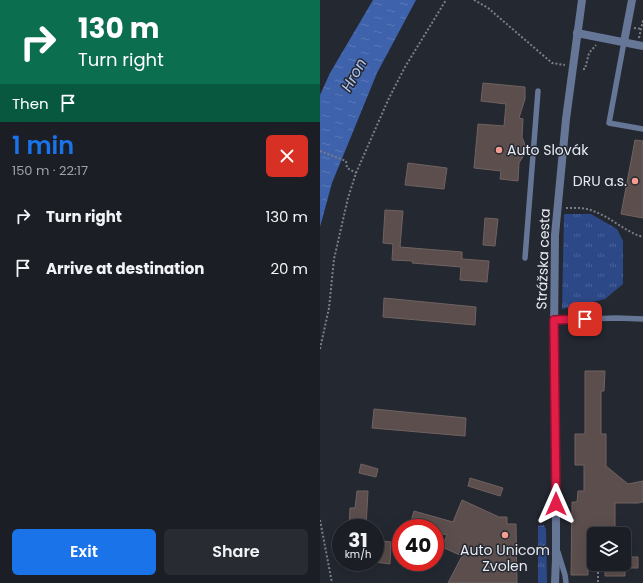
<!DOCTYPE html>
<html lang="en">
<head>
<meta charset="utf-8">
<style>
  :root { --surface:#1b1e25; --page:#282b32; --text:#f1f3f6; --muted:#a0a2a7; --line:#393c42; --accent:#1a73e8 }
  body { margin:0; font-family:Poppins,sans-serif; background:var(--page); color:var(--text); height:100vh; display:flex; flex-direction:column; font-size:15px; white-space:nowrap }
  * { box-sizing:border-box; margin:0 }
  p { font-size:13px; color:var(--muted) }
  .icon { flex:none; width:22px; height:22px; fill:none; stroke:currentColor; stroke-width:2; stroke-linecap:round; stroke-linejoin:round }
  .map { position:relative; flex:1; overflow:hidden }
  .side { display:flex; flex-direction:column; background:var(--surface); width:320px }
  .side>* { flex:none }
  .top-card { background:#0b6e4f; color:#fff; overflow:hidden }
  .controls { position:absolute; left:267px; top:527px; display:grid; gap:8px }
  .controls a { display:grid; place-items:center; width:44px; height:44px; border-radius:6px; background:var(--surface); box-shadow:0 4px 16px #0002,0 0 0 1px var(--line); font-size:20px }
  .speed { position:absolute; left:12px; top:519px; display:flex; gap:8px; font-size:20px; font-weight:700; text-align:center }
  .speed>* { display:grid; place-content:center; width:52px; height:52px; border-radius:50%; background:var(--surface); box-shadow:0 4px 16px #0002,0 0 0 1px var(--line); line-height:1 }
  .speed small { font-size:10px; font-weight:400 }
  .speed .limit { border:6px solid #d22; background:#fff; color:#111 }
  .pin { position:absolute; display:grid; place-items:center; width:34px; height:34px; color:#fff; margin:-17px; border-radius:8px; box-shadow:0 2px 6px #0006 }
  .me { position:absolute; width:44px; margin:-22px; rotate:0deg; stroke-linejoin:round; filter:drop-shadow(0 0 3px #0008) }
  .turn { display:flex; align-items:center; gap:14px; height:84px; padding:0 12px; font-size:18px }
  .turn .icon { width:52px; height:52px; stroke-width:2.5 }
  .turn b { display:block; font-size:28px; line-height:34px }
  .then { display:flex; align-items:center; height:38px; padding:0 12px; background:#0003; gap:8px; font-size:15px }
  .round { display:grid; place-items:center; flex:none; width:42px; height:42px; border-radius:6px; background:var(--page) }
  .summary { display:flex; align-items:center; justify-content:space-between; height:68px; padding:0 12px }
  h1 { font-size:24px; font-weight:600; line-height:30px; color:var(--accent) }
  .cta { display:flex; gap:8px; margin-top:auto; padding:8px 12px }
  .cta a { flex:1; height:46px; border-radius:6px; background:var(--accent); color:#fff; font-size:16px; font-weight:600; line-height:46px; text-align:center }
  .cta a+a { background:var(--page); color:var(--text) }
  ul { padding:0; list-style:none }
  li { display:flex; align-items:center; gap:12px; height:52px; padding:0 12px }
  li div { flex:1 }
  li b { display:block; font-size:15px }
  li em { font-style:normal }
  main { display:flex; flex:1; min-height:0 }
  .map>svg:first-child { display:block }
</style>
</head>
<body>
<main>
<section class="side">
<div class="top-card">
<div class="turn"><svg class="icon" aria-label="right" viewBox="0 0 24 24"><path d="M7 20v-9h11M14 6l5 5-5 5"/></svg><div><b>130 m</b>Turn right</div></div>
<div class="then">Then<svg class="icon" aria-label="arrive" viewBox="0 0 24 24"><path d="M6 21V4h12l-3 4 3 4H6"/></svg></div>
</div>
<div class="summary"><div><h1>1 min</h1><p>150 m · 22:17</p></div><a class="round" style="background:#d93025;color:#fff"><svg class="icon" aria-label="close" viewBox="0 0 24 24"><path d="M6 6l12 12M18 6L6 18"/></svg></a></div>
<ul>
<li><svg class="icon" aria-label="right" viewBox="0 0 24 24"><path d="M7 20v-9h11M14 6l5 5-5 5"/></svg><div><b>Turn right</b></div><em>130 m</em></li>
<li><svg class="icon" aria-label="arrive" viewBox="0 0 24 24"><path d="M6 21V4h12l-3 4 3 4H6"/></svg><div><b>Arrive at destination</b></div><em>20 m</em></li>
</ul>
<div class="cta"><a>Exit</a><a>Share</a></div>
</section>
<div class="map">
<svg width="323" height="583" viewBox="0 0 323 583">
  <defs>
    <pattern id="grass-tufts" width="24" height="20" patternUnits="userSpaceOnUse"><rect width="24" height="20" fill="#2c4886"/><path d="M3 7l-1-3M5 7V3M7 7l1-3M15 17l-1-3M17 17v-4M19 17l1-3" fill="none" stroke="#4b6398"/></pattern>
    <pattern id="water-ripples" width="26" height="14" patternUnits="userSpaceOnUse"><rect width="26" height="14" fill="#3f62ac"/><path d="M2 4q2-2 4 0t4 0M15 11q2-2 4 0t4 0" fill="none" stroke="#5b79b8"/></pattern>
  </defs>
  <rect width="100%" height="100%" fill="#242831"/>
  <g fill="url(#grass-tufts)">
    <polygon points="244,214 271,214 297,229 303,241 303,284 285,299 242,309"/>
    <polygon points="224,525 226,529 227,583 218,583 218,526"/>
  </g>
  <polygon fill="url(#water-ripples)" points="53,0 96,0 57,73 12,183 0,227 0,95 10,73"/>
  <g fill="#5b4e4c" stroke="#706260">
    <polygon points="163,83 205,87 205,99 199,118 203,119 202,137 207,150 199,163 198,181 180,179 181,171 154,168 158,124 184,126 186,104 161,101"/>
    <polygon points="315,140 323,141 323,218 301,214"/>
    <polygon points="88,163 127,168 124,189 85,185"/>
    <polygon points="65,210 83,211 80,247 142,252 142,259 169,261 167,282 140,280 141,267 92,263 93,261 72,260 73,244 63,243"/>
    <polygon points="165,218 178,219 175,246 163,245"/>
    <polygon points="64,298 156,307 155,325 63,317"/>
    <polygon points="265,371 285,371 284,391 281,391 281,434 286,434 286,466 308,484 323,481 323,502 318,503 295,503 295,534 274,534 274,536 268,536 268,575 251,575 252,502 257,502 258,491 264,491 264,465 255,465 255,434 265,434"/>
    <polygon points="54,409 146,418 145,436 52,428"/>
    <polygon points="41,464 58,469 56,477 39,473"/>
    <polygon points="150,478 183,488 180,496 148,486"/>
    <polygon points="37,491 48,491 46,528 29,528 30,508 35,508"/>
    <polygon points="142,500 179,517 187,517 187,524 196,524 197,583 128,583 142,556 122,547 127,535 115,532 115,528 101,528 90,525 94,511 133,522"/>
    <polygon points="55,540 71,542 70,564 55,562"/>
    <polygon points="304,557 318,557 318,568 305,568 305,576 285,576 285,564 304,564"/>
  </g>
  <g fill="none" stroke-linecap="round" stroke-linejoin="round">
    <g stroke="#7b7f87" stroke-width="2" stroke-dasharray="2 2" stroke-linecap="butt">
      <polyline points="154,0 168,8 232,63 245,65"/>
      <polyline points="314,28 321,29"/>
      <polyline points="319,38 323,20"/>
      <polyline points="263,69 265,69 269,53 276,45"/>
      <polyline points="0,151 26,161 27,168 36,173"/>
      <path d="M246,208c9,0 18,-1 27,3 18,6 32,21 50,26"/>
      <polyline points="0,349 9,308 14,259 28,198 36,173 69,98 85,67 126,0"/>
      <polyline points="0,520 12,583"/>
      <polyline points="278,564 278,583"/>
    </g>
    <g stroke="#657697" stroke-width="5.5">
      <polyline points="304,42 289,123 323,129"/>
      <polyline points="205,258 218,91"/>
      <polyline points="234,320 297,318 323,319"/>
      <polyline points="238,552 245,575 246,583"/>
    </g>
    <g stroke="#657697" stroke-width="8">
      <polyline points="257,33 323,46"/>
      <polyline points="304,42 312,0"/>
    </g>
    <polyline stroke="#657697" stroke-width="8" points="235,583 236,559 236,490 234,335 235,235 246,119 262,0"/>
  </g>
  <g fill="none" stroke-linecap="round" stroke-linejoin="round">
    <g stroke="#92132f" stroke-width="10">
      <polyline id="route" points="236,504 234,320 265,319"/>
    </g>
    <use href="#route" stroke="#e11d48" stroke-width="7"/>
  </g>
  <g fill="#f59c91" stroke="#242831" stroke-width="1.5">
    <circle cx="179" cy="150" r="4"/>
    <circle cx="315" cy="181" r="4"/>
    <circle cx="185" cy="535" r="4"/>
  </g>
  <g text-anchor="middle" stroke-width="3" stroke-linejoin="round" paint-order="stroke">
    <g font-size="14" fill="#e7eaf1" stroke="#242831" text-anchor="start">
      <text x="187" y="155">Auto Slovák</text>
      <text x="307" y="186" text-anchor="end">DRU a.s.</text>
      <text x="185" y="555" text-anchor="middle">Auto Unicom<tspan x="185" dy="16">Zvolen</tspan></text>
    </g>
    <g font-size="14" fill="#e7eaf1" stroke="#242831">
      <text transform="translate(223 259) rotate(-88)" y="5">Strážska cesta</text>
    </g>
    <g font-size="15" font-style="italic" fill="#b2c7f0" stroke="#242831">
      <text transform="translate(34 75) rotate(-61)" y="5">Hron</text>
    </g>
  </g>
</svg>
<div class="controls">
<a><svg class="icon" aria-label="layers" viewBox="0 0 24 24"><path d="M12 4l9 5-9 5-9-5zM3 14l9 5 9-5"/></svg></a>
</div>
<div class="speed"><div>31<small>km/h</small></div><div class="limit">40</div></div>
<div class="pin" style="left:265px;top:319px;background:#d93025"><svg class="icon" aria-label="arrive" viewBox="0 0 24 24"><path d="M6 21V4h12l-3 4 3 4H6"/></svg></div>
<svg class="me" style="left:236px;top:504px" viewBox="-20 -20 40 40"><path d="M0-17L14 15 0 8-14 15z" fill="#e11d48" stroke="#fff" stroke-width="4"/></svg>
</div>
</main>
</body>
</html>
